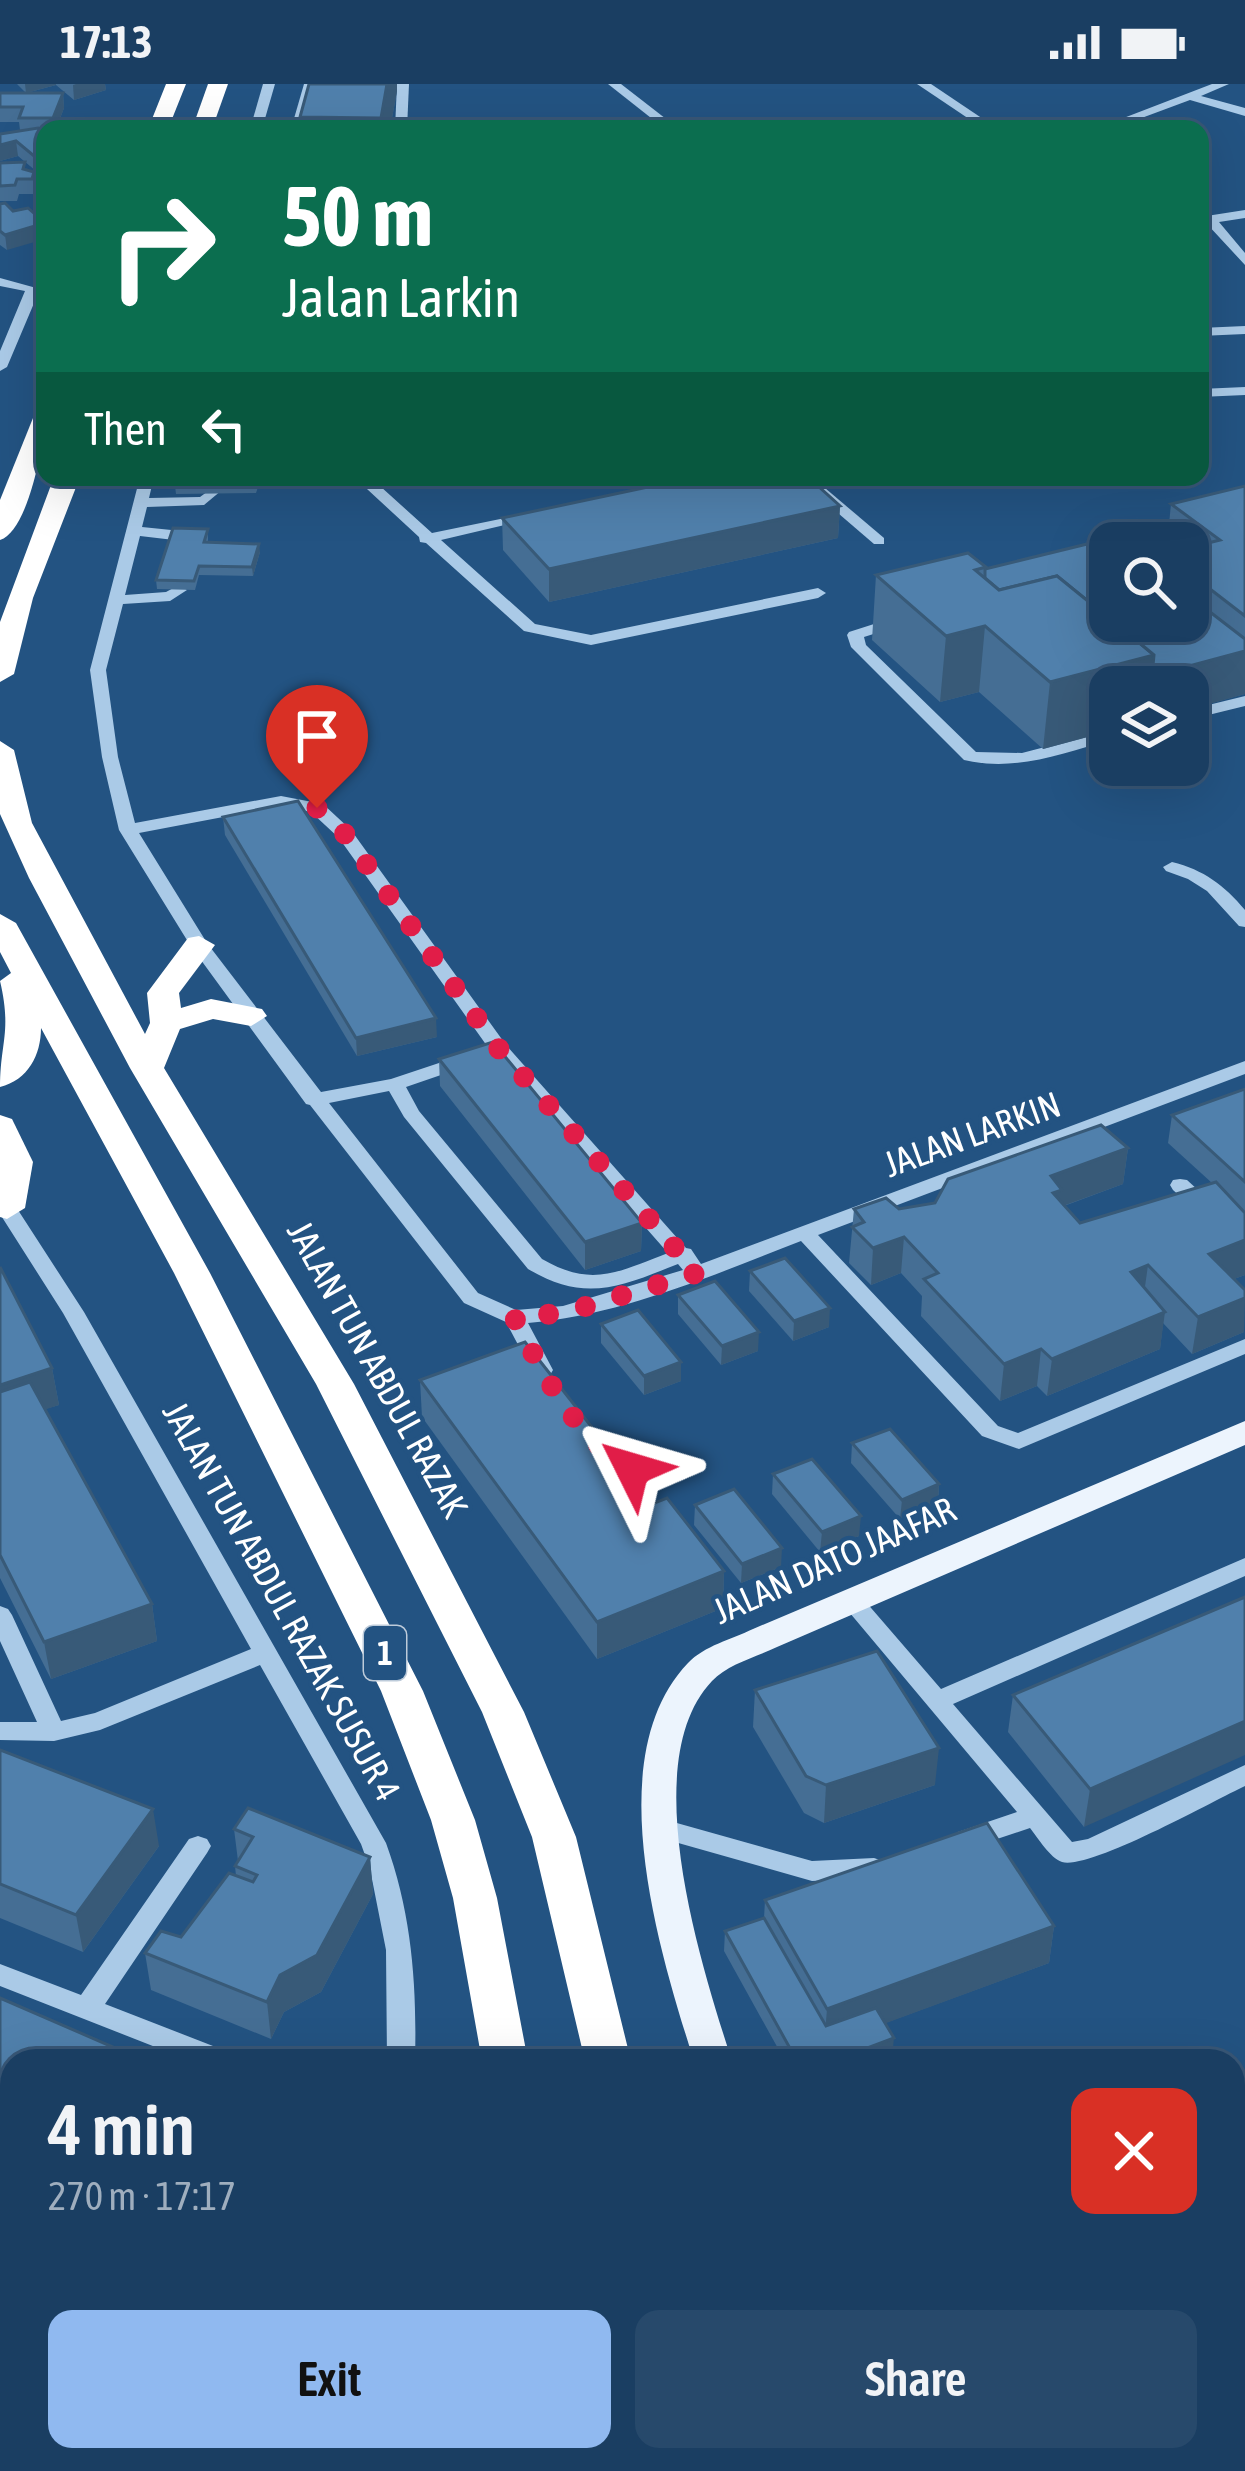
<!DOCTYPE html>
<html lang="en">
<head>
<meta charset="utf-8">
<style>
  :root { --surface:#1a3e62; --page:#27496b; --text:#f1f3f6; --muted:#9faebe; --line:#385777; --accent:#90b9f0 }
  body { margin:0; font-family:"Asap Condensed",sans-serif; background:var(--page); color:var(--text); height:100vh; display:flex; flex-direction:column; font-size:45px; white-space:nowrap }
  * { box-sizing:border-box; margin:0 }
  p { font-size:39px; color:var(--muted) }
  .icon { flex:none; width:66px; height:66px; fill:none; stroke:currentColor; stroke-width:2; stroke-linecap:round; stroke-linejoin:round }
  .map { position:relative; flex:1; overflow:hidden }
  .sheet { position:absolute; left:0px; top:1965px; width:1245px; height:423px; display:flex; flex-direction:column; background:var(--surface); border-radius:36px 36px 0 0; box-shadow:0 12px 48px #0002,0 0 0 3px var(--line) }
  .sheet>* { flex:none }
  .hud { position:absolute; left:36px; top:36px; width:1173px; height:366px; border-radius:24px; box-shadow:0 12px 48px #0002,0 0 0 3px var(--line); background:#0b6e4f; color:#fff; overflow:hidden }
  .buttons { position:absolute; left:1089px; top:438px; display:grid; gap:24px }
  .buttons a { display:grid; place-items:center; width:120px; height:120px; border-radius:24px; background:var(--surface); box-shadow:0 12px 48px #0002,0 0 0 3px var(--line); font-size:60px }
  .pin { position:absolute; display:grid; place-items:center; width:102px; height:102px; color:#fff; margin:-123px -51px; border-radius:50% 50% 50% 0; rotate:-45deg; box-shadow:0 0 12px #0007 }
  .pin .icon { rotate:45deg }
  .me { position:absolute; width:132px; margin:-66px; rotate:310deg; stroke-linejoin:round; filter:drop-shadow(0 0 9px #0008) }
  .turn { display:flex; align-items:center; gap:42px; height:252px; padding:0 48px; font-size:54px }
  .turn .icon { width:156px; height:156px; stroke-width:2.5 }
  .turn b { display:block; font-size:84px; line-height:102px }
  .then { display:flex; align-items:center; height:114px; padding:0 48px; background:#0003; gap:24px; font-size:45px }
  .round { display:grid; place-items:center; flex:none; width:126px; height:126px; border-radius:24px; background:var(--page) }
  .overview { display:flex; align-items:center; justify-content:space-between; height:204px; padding:0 48px }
  h1 { font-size:72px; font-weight:600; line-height:90px }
  .action { display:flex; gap:24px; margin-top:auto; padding:24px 48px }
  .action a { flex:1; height:138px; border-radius:24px; background:var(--accent); color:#111; font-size:48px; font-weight:600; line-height:138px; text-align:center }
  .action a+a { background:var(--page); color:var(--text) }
  .status { display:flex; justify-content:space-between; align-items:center; height:84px; padding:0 60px; background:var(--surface); direction:ltr }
  .status svg { height:33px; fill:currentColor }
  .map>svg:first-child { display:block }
</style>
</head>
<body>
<div class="status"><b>17:13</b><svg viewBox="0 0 49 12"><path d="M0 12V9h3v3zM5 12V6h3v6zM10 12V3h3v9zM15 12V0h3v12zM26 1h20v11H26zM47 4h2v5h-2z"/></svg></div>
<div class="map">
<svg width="1245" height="2387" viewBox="0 0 1245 2387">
  <rect width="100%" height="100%" fill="#235382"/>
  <polygon fill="#376e9f" points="0,2122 12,2127 12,2376 66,2376 61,2387 0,2387"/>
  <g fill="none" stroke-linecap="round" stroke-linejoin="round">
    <g fill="#aacae7" fill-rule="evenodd">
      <polygon points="263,0 275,0 262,45 250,45"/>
      <polygon points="304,0 316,0 303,45 291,45"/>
      <polygon points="397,0 409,0 407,45 395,45"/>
      <polygon points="608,0 621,0 679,45 665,45"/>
      <polygon points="917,0 931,0 998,45 984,45"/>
      <polygon points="1212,0 1229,0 1201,12 1245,24 1245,32 1190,16 1112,45 1095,45"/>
      <polygon points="1245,126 1245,134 1219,138 1245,169 1245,181 1207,140 1200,141 1200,133"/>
      <polygon points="0,127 45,128 45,136 0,135"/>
      <polygon points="0,194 40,205 7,283 0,287 0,267 25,207 0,202"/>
      <polygon points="1245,242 1245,250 1200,252 1200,244"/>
      <polygon points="1245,303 1245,311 1200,313 1200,305"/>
      <path d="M140,393h14l-5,21 51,-1 15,-11 7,4 -18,15 -57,2 -5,20 49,5 8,5 -8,5 -51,-6 -15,59 41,-3 13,-7 8,5 -17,11 -47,3 -17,66 12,87 17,66 146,-27 42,8 28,26 155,215 180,203 5,1 10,15 544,-203v13l-427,161 180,191 20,7 227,-94v15l-226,95 -37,-13 -181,-195c-85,33 -182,75 -273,82l25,47 -3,5h-16l-28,-53 -42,-19 -154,-198 -4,-1 -116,-159 -71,-115 -17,-73 -12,-87zM281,722l30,6 28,26 153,215 176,200c-50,19 -76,35 -126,6l-123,-148 -13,-24 64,-22 3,-4 -3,-4 -7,-2 -72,24 -70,13 -114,-149 -68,-110zM389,1007l15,26 124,152c57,34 92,18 150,-5l5,6 -120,36 -47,4 -38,-17 -149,-190z"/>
      <polygon points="354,393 370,393 432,449 535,428 535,434 441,456 535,540 591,551 818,504 826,509 818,514 591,561 524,547 426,459 420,458 419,453"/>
      <polygon points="796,393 812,393 884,454 884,460 874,460"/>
      <path d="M899,532l8,5 -2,3 -41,13 2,8 110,107 46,1 88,-23v10c-49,14 -95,32 -146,20l-113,-113 -4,-12 2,-3z"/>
      <polygon points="1245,612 1245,622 1188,636 1188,626"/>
      <path d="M1172,778c32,8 52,23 73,48v17l-6,-1 -32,-35 -19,-12 -22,-8 -3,-4z"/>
      <polygon points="1180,1095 1187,1096 1245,1149 1245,1167 1238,1165 1173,1106 1170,1101 1173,1096"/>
      <path d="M0,1108l7,1 77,119 302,531c26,71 31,143 29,218h-28l-1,-111 -16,-81 -9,-25 -101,-179 -160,65 -46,11 -54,-1v-18h37l-37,-81v-35l8,3 4,6 49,106 34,-8 156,-64 -188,-336 -63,-99z"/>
      <path d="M600,1355l36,21 27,-1 3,6 -3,6c-36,9 -42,2 -71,-18l-3,-6 3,-6z"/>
      <path d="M1245,1474v18l-292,128 119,138 16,-3 157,-74v21c-32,15 -155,84 -183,76 -12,-4 -24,-24 -32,-34l-63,21 -9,-3 -4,-7 4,-7 59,-20 -178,-212 4,-6h16l82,95z"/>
      <polygon points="659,1734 812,1777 874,1774 883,1777 887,1784 883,1791 874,1794 812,1797 650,1751 646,1744 650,1737"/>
      <polygon points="198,1752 207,1755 211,1762 207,1769 105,1920 231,1969 235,1977 191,1977 0,1902 0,1880 81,1911 189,1755"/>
      <polygon points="341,2376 371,2376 368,2387 338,2387"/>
      <polygon points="1064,2376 1094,2376 1099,2387 1069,2387"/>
      <polygon points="1180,2376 1210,2376 1215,2387 1185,2387"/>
    </g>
    <g fill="#ecf4fd" fill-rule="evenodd">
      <path d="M1245,1337v24l-468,202c-21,10 -49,17 -65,34 -77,81 -10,287 20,380h-38c-34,-108 -96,-304 -6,-398 16,-17 44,-24 65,-34z"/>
      <polygon points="839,2376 883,2376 888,2387 844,2387"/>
    </g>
    <g fill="#fff" fill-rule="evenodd">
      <polygon points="166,0 186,0 168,45 148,45"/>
      <polygon points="208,0 228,0 212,45 192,45"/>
      <path d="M45,327c0,28 -16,120 -45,129v-40l33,-82z"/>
      <polygon points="54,393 80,393 33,514 14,590 0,598 0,538"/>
      <polygon points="0,657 14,666 32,739 145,950 150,939 147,909 188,854 199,852 215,861 179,909 181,924 211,915 262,925 267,932 251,942 213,935 180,945 164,984 354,1300 524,1628 576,1753 631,1977 585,1977 532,1753 482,1628 316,1300 130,984 29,794 0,730"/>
      <path d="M0,830l16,9 194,350 213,418 52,129 22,78 31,163h-46l-29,-163 -22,-78 -50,-129 -207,-418 -133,-245c0,27 -13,52 -41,59 0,-45 12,-55 0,-106l11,-8 -11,-21z"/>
      <polygon points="0,1031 12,1035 33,1078 25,1124 7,1135 0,1133"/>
      <polygon points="439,2376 491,2376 488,2387 436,2387"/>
      <polygon points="593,2376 645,2376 644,2387 592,2387"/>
    </g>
  </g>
  <g fill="#456e94" fill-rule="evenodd">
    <polygon points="17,0 105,0 106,6 74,16 56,1 26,9"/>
    <polygon points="397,7 390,45 301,45 300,33"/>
    <polygon points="0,9 63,9 64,24 56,45 45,45 45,48 43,48 45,50 45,85 36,87 18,72 0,77 0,50 20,46 19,38 0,38"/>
    <polygon points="0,79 34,88 36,103 34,110 19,110 17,117 0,117"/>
    <polygon points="5,119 7,166 0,161 0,120"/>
    <polygon points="178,393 281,393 278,404 258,403 256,409 176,410 175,402"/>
    <path d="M1245,402v208l-202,55 -64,-57 -39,10 -68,-62 4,-65 109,-6 184,-45 2,-20zM1110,459h78v78z"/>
    <polygon points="840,422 838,454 549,518 503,466 502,434"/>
    <polygon points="208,445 208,458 260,468 253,492 199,491 195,506 157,505 156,496"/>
    <polygon points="223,733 437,953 357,972 225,751"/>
    <polygon points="439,975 642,1139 641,1167 585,1186 440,1002"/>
    <polygon points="1245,1005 1245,1191 1234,1195 1244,1248 1192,1270 1163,1239 1160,1265 1047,1312 1037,1302 1000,1317 921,1232 922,1212 901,1189 871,1201 849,1179 854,1125 899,1125 935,1119 1128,1064 1123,1100 1064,1122 1080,1139 1212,1099 1168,1059 1172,1031"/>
    <polygon points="0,1183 52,1284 59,1321 45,1325 152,1520 157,1557 51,1595 0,1494"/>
    <polygon points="750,1187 829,1243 793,1257 749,1207"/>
    <polygon points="678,1211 758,1267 721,1281 678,1230"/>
    <polygon points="601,1240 681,1297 644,1311 601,1259"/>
    <polygon points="420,1296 724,1487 723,1524 597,1575 422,1333"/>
    <polygon points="852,1359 939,1400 938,1420 900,1435 851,1379"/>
    <polygon points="773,1390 859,1452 820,1468 772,1410"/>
    <polygon points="695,1421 781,1483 741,1499 694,1441"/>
    <polygon points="1245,1513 1084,1743 1008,1648 1013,1611"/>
    <polygon points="755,1606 935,1701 824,1739 804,1729 753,1643"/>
    <polygon points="0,1666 159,1762 83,1868 0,1834"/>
    <polygon points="234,1745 370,1773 373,1810 321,1908 284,1928 271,1955 151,1906 145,1869 181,1853 236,1792 235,1782 238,1777"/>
    <polygon points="765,1816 1054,1842 1049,1879 885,1939 892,1974 884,1977 785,1977 724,1867 725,1847 764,1834"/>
    <polygon points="0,1914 12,1977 12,2078 0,2073"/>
    <polygon points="995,2376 1082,2376 1079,2387 1001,2387"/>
  </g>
  <g fill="#385a78">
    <polygon points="25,0 56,0 56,1 26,9"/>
    <polygon points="76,0 105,0 106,6 74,16 73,1"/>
    <polygon points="387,0 397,0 397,7 390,45 381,45 381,34"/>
    <polygon points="63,9 64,24 56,45 54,45 53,34"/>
    <polygon points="16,57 18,72 0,77 0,61"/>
    <polygon points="45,70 45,85 36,87 34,72"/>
    <polygon points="45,139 45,155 7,166 5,151"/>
    <polygon points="840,422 838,454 549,518 549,485"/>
    <polygon points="259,460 260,468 253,492 252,483"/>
    <polygon points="985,542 979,608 940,618 946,552"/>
    <polygon points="1245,567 1245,610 1188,626 1188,603 1110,603 1110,647 1043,665 1050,598 1154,571"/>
    <polygon points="436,934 437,953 357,972 356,954"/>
    <polygon points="1128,1064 1123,1100 1060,1123 1058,1142 1051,1092"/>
    <polygon points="642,1139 641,1167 585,1186 585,1158"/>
    <polygon points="904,1153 901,1189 871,1201 873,1164"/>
    <polygon points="1245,1156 1245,1191 1203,1206 1209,1170"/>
    <polygon points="1148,1181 1143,1217 1131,1188"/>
    <polygon points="1245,1214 1244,1248 1192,1270 1198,1233"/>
    <polygon points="830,1224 829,1243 793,1257 794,1237"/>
    <polygon points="1165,1228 1160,1265 1047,1312 1052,1275"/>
    <polygon points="759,1248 758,1267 721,1281 722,1262"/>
    <polygon points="1041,1265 1037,1302 1000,1317 1004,1280"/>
    <polygon points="681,1278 681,1297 644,1311 644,1292"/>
    <polygon points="52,1284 59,1321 0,1340 0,1301"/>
    <polygon points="939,1400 938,1420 900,1435 902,1416"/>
    <polygon points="861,1432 859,1452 820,1468 822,1448"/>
    <polygon points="782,1464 781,1483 741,1499 742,1480"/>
    <polygon points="724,1487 723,1524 597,1575 597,1538"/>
    <polygon points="152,1520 157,1557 51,1595 44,1558"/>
    <polygon points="1245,1637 1245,1671 1084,1743 1090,1705"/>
    <polygon points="939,1664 935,1701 824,1739 826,1701"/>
    <polygon points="153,1725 159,1762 83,1868 76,1831"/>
    <polygon points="370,1773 373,1810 321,1908 284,1928 271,1955 267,1918 280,1891"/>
    <polygon points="1054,1842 1049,1879 824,1962 827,1925"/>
    <polygon points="894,1954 892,1974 884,1977 833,1977"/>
    <polygon points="1245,2293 1245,2318 1233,2322 1233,2297"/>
    <polygon points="275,2376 295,2376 290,2387 270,2387"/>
    <polygon points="1070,2376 1082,2376 1079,2387 1041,2387"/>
  </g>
  <g fill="#5080ac" stroke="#385a78" stroke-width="3">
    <polygon points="309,0 387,0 381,34 300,33"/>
    <polygon points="0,9 63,9 53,34 19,34 23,23 0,23"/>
    <polygon points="38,44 45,50 45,70 34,72 16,57 0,61 0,50"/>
    <polygon points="25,78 23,85 34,88 32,95 17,95 15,101 0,102 0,79"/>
    <polygon points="5,119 13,127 28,124 45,139 5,151 0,147 0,120"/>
    <polygon points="178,393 227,393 228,400 175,402"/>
    <polygon points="695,393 808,393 840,422 549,485 502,434"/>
    <polygon points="1245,402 1245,532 1188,488 1188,464 1220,456 1171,420"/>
    <polygon points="1169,440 1198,462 1188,464 1188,459 1110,459 1110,535 1057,492 999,506 985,494 985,485"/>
    <polygon points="173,444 208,445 204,458 259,460 252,483 199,482 194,497 156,496"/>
    <polygon points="968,469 986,483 975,486 999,506 1057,492 1110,535 1110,537 1113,537 1154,571 1050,598 985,542 946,552 876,491"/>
    <polygon points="1188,511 1245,555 1245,567 1152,592 1154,571 1113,537 1188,537"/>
    <polygon points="298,717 436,934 356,954 223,733"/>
    <polygon points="493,958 642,1139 585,1158 439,975"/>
    <polygon points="1245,1005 1245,1098 1172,1031"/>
    <polygon points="1101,1041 1128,1064 1051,1092 1062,1106 1053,1109 1080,1139 1216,1098 1245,1129 1245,1156 1209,1170 1245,1206 1245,1214 1198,1233 1148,1181 1131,1188 1165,1228 1052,1275 1041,1265 1004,1280 924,1195 938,1189 904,1153 873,1164 852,1143 864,1138 854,1125 886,1114 899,1125 935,1119 948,1095"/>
    <polygon points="785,1174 830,1224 794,1237 750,1187"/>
    <polygon points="0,1183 52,1284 0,1301"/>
    <polygon points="715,1197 759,1248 722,1262 678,1211"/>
    <polygon points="638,1226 681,1278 644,1292 601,1240"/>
    <polygon points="525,1258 652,1420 667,1414 724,1487 597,1538 420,1296"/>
    <polygon points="30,1298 152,1520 44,1558 0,1471 0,1308"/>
    <polygon points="890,1345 939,1400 902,1416 852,1359"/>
    <polygon points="812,1375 861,1432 822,1448 773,1390"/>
    <polygon points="734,1405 782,1464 742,1480 695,1421"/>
    <polygon points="1245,1513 1245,1637 1090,1705 1013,1611"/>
    <polygon points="877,1567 939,1664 826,1701 806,1692 755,1606"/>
    <polygon points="0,1666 153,1725 76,1831 0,1800"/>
    <polygon points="248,1724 370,1773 317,1871 280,1891 267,1918 145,1869 161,1847 181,1853 229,1789 253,1798 257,1791 235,1782 253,1753 234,1745"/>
    <polygon points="987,1739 1054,1842 827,1925 765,1816"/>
    <polygon points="764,1834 826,1942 876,1924 894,1954 833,1977 797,1977 725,1847"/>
    <polygon points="0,1914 145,1977 12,1977 12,2045 0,2040"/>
    <polygon points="1137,1969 1142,1977 1113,1977"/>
    <polygon points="1097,1972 1100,1977 1081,1977"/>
    <polygon points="1233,2195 1245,2217 1245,2293 1233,2297"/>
    <polygon points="100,2376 275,2376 270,2387 94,2387"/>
    <polygon points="1014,2376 1070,2376 1041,2387 1019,2387"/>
  </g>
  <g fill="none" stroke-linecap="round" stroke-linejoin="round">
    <path stroke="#e11d48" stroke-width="21" stroke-dasharray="0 37.8" d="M317,724l28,26 154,215 198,224 -133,40 -50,4c28,54 62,123 118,152"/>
  </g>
  <g text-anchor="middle" stroke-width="9" stroke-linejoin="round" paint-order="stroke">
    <rect fill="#235382" stroke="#bdcbda" stroke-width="3" x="364" y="1542" width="42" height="54" rx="9"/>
    <g font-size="33" font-weight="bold" fill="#fff">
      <text x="385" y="1581">1</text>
    </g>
    <g font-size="36" fill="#fff" stroke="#235382">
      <text transform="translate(972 1050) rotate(-20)" y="13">JALAN LARKIN</text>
      <text transform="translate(378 1285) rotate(61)" y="13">JALAN TUN ABDUL RAZAK</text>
      <text transform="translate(834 1476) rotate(-24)" y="13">JALAN DATO JAAFAR</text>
      <text transform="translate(282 1517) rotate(61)" y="13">JALAN TUN ABDUL RAZAK SUSUR 4</text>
    </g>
  </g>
</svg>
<div class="buttons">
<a><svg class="icon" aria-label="search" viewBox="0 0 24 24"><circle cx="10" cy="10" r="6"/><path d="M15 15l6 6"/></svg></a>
<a><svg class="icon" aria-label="layers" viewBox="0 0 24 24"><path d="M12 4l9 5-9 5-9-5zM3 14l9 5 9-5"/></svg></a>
</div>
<div class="pin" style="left:317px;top:724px;background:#d93025"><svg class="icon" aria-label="arrive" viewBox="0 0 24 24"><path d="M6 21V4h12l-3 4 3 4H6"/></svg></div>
<svg class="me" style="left:632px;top:1385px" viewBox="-20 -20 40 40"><path d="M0-17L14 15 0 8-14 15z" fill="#e11d48" stroke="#fff" stroke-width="4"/></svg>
<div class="hud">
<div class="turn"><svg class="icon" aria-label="right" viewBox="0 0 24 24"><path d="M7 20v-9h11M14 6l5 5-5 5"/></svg><div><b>50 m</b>Jalan Larkin</div></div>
<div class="then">Then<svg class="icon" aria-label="left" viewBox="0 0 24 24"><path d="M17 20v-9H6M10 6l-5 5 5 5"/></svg></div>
</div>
<section class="sheet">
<div class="overview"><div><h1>4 min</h1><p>270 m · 17:17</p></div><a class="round" style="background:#d93025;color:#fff"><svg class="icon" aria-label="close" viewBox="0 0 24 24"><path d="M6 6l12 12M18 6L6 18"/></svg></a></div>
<div class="action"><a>Exit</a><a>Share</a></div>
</section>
</div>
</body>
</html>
